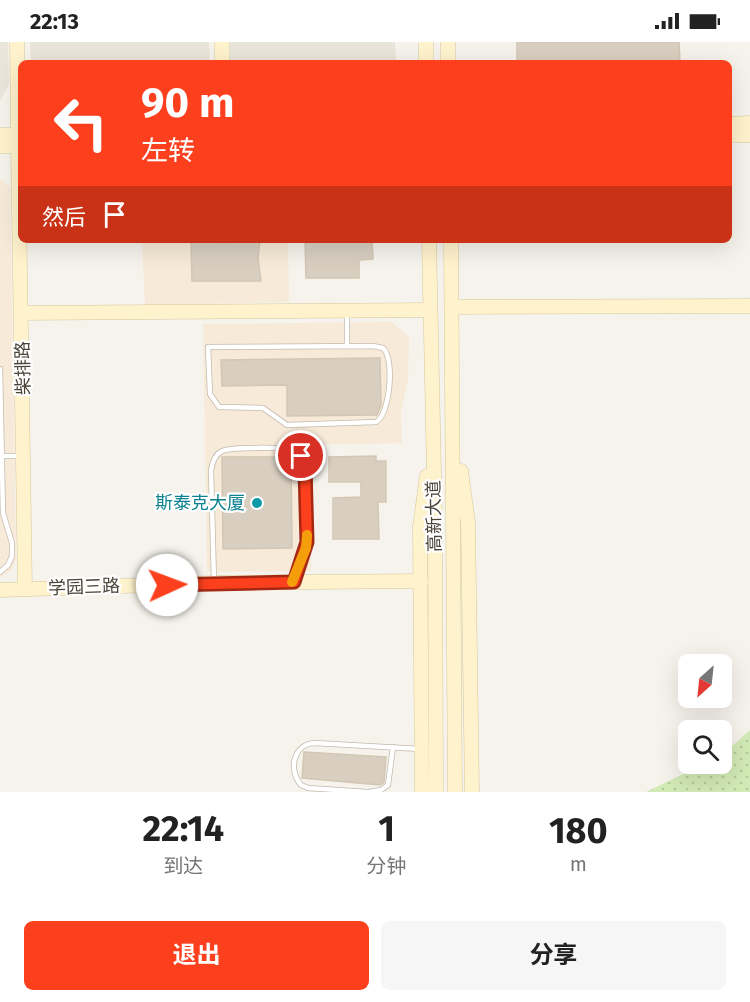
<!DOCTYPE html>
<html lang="zh">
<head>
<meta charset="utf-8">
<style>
  :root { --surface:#fff; --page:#f6f6f6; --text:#222; --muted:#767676; --accent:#fc3f1d }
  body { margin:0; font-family:"Fira Sans","Noto Sans SC",sans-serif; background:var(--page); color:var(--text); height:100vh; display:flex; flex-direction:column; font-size:22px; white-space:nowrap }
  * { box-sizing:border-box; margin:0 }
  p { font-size:20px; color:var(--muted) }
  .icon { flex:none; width:33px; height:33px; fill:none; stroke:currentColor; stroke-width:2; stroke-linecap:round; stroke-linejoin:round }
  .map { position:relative; height:750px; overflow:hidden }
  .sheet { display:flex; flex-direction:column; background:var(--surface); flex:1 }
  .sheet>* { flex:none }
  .hud { position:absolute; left:18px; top:18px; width:714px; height:183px; border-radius:9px; box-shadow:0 6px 24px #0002; background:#fc3f1d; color:#fff; overflow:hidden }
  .needle { width:39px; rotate:207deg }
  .buttons { position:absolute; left:678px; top:612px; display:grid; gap:12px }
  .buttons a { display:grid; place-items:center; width:54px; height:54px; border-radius:9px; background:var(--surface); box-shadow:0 6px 24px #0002; font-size:30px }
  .pin { position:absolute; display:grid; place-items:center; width:51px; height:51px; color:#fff; margin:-26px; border:3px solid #fff; border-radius:50%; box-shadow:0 2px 6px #0007 }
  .me { position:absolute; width:66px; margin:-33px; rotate:88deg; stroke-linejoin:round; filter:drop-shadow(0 0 4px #0008) }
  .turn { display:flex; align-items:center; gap:21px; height:126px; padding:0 24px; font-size:27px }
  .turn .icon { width:78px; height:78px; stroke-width:2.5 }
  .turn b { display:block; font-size:42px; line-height:51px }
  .then { display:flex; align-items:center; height:57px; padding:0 24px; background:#0003; gap:12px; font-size:22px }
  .eta { display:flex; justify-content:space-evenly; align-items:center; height:102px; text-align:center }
  .eta b { font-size:36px; font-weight:700; line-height:42px }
  .action { display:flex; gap:12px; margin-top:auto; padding:12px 24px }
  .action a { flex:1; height:69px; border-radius:9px; background:var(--accent); color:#fff; font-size:24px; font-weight:700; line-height:69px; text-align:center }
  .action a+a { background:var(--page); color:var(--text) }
  .status { display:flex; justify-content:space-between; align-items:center; height:42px; padding:0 30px; background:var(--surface); direction:ltr }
  .status svg { height:16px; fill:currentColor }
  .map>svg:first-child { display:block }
</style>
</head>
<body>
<div class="status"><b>22:13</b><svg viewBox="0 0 49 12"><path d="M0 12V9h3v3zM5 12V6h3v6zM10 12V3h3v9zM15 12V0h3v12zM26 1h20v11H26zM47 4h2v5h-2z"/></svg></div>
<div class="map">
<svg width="750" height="750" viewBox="0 0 750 750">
  <defs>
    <pattern id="park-dots" width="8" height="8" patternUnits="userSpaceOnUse" patternTransform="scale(1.5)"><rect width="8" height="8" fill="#d2eab5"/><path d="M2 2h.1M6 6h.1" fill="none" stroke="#b6ca9c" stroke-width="1.8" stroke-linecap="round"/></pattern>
  </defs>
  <rect width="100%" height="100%" fill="#f6f3ec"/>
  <g fill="#eae5da">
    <polygon points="0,0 8,0 9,42 0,59"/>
    <polygon points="30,0 209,0 210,21 31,21"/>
    <polygon points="230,0 395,0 396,21 230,21"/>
  </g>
  <g fill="#f7ead8">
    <polygon points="0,137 10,145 16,516 13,527 0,535"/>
    <polygon points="142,198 288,198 289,260 145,263"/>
    <polygon points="392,280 409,295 408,338 401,369 402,401 308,403 311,529 207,530 203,282"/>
  </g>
  <polygon fill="url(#park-dots)" points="750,688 750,750 646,750 704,722 722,722 722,713"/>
  <g fill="#d8cfc1" stroke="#d3c7b4" stroke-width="1.5">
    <polygon points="517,0 679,0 680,21 517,21"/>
    <polygon points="191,198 220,198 225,201 232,198 260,198 258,216 261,239 192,239"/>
    <polygon points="305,198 372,198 373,217 359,218 359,236 306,236"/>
    <polygon points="380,316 381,363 377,373 287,374 287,343 222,344 221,318"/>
    <polygon points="376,414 376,419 386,419 386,460 378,460 379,497 333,497 333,456 361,455 361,440 329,440 329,415"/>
    <polygon points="222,415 291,415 292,506 223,507"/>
    <polygon points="304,710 386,715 384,740 380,743 302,736"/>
  </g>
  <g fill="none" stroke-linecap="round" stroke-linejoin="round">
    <g stroke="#c2bbae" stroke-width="6">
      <g id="lane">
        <polyline points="347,271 347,304"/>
        <path d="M373,304l10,2c12,10 7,67 -7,74l-89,3 -24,-17 -44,-1 -9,-13 -2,-47z"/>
        <polyline points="0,327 3,471 12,501 12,514 8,523 0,530"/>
        <polyline points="3,414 21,414"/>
        <path d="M214,539l-3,-110c1,-8 3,-16 11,-20 8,-4 61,-4 71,-1 8,3 12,10 12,19l2,73 -12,38"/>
        <path d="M367,750l-59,-4 -7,-3c-13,-15 -8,-41 14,-42l105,6"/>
        <polyline points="369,750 381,748 388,743 393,705"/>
      </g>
    </g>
    <g stroke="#d6c79b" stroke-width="15">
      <g id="secondary">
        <polyline points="17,0 18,93"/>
        <polyline points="222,0 222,21"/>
        <polyline points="426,0 426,21"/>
        <polyline points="448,0 448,21"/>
        <polyline points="729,82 750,81"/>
        <polyline points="0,93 21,93"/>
        <polyline points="729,93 750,93"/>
        <polyline points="0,104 21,104"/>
        <polyline points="18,104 25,547"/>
        <polyline points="429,198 435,477 436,750"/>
        <polyline points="451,198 455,750"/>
        <polyline points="452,265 750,264"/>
        <polyline points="22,271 430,268"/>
        <polyline points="461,429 468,481 472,750"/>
        <polyline points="0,548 214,541 421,539"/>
        <polyline points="422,750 420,485 427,434"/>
      </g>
    </g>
    <use href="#lane" stroke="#fff" stroke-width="4.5"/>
    <use href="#secondary" stroke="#fff3cd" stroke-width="14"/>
  </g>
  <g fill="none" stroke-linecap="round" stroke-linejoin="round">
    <g stroke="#a42913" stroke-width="15">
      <polyline id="route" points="167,543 294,540 307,500 305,426 301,414"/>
    </g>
    <use href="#route" stroke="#fc3f1d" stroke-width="10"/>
    <polyline stroke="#f59e0b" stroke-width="10" points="292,540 306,506 307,493"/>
  </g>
  <circle fill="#0f9aa8" stroke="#fff" stroke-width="2" cx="257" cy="461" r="6"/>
  <g text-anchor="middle" stroke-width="4.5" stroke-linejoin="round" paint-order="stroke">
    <g font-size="18" fill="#4b4439" stroke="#fff">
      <text transform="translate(23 326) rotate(-91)" y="6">柴排路</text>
      <text transform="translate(434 474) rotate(-91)" y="6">高新大道</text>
      <text transform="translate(84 545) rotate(-2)" y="6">学园三路</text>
    </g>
    <g font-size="18" fill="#0d838f" stroke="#fff" text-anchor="end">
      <text x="245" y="467">斯泰克大厦</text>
    </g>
  </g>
</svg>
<div class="buttons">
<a><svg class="needle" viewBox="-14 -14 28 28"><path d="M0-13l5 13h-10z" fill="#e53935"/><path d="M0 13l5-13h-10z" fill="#767676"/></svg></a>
<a><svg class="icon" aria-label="search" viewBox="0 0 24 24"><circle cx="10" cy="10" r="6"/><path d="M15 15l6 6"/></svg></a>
</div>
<div class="pin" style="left:301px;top:414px;background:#d93025"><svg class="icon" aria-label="arrive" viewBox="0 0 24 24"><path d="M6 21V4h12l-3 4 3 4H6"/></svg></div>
<svg class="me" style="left:167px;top:543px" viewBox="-20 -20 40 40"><circle r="19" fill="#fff"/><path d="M0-13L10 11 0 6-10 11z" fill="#fc3f1d"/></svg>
<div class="hud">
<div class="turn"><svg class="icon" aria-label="left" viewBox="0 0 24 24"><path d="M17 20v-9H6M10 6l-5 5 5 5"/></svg><div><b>90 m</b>左转</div></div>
<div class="then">然后<svg class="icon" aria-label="arrive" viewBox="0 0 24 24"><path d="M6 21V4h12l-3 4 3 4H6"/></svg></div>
</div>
</div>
<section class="sheet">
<div class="eta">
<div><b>22:14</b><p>到达</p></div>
<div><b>1</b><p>分钟</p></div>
<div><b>180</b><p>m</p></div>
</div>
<div class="action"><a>退出</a><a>分享</a></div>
</section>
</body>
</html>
